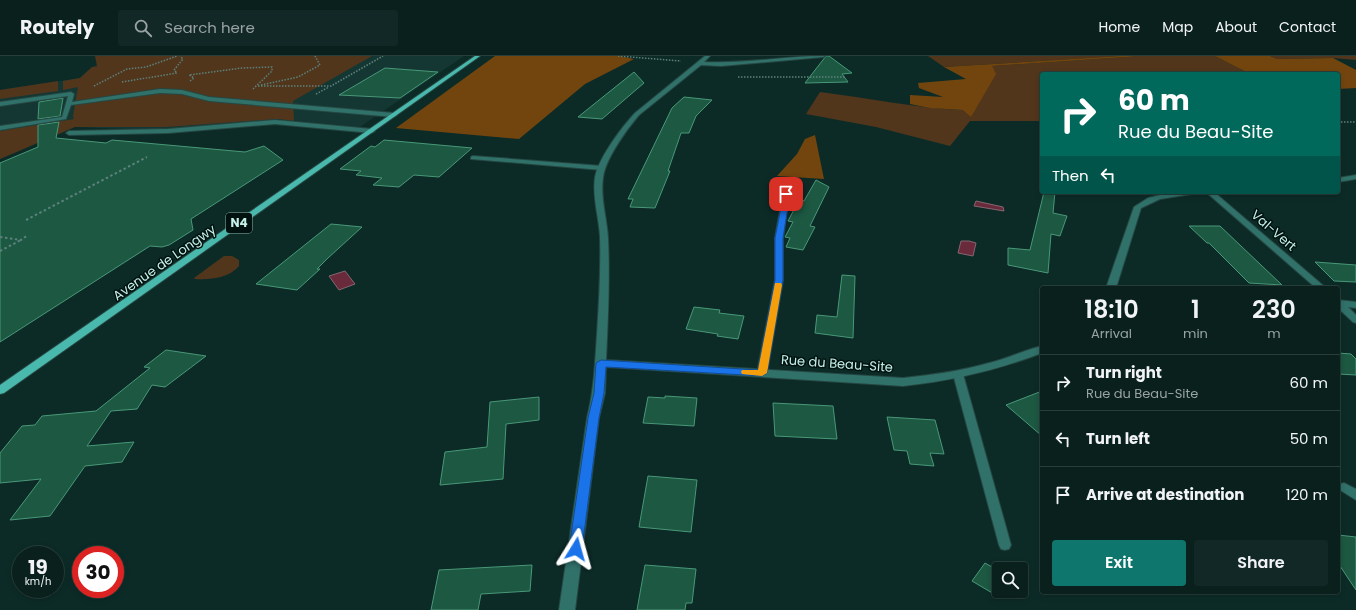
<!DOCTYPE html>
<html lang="en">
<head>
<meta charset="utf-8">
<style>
  :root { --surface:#09201d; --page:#122826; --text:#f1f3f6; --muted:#99a3a4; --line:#293e3b; --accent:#0f766e }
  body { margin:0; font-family:Poppins,sans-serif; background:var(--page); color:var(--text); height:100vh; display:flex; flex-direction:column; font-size:15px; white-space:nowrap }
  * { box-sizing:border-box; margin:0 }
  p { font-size:13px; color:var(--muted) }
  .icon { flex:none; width:22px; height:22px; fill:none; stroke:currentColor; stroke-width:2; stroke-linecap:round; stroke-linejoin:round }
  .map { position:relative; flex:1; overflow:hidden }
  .side { position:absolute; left:1040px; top:230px; width:300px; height:308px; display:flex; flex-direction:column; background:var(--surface); border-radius:4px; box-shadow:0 2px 6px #0003,0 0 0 1px var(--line) }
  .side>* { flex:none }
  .top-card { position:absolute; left:1040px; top:16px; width:300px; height:122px; border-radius:4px; box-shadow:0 2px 6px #0003,0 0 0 1px var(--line); background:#00695c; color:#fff; overflow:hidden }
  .fabs { position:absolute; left:992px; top:506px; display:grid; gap:8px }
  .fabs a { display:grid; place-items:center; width:36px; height:36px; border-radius:4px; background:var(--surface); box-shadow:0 2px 6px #0003,0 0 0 1px var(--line); font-size:20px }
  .speed { position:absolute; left:12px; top:490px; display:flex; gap:8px; font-size:20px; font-weight:700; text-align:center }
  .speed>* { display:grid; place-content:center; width:52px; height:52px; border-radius:50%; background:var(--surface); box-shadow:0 2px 6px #0003,0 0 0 1px var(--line); line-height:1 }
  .speed small { font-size:10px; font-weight:400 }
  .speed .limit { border:6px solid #d22; background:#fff; color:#111 }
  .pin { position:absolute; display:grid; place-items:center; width:34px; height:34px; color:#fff; margin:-17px; border-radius:8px; box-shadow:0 2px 6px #0006 }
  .me { position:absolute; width:44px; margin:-22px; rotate:8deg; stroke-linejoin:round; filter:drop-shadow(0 0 3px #0008) }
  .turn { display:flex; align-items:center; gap:14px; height:84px; padding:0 12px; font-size:18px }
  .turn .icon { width:52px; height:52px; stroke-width:2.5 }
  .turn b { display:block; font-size:28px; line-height:34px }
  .then { display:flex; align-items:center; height:38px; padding:0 12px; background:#0003; gap:8px; font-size:15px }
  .eta { display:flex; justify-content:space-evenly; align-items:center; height:68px; text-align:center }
  .eta b { font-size:24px; font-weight:600; line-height:28px }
  .button { display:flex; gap:8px; margin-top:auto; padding:8px 12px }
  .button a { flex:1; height:46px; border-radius:4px; background:var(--accent); color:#fff; font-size:16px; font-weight:600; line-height:46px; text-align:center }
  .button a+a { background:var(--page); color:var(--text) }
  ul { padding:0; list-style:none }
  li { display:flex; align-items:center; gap:12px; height:56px; padding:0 12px; border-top:1px solid var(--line) }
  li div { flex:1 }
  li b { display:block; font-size:15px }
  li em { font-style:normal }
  header { display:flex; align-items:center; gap:24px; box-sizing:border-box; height:56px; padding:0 20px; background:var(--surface); border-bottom:1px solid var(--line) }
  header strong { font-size:19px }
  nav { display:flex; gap:22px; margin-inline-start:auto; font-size:14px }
  .search { width:280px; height:36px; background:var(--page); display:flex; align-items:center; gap:10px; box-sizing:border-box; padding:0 14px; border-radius:4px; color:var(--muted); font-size:15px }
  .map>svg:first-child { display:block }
</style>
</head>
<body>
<header>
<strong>Routely</strong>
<div class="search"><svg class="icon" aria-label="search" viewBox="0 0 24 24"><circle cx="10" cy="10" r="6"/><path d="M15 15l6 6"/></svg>Search here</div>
<nav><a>Home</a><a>Map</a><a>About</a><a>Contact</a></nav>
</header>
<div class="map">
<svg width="1356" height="554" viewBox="0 0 1356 554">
  <rect width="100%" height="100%" fill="#0c2b27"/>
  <polygon fill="#143733" points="176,0 464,0 360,71 278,63 168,75 75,71 0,103 0,34 80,22 92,11"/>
  <g fill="#51361c">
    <polygon points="95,0 372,0 293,45 294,65 278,63 166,71 75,71 0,103 0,75 74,63 73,60 78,31 63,34 63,25 80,22 92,11 97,10"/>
    <polygon points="928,0 1121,0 944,11"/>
    <path d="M1141,0h74l35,18h-208v47h-72l-20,25 -74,-19 -70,-13 14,-22c48,6 95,16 143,18l29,-44z"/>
    <polygon points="1270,0 1356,0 1356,4 1333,2 1277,3"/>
    <polygon points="58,25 58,35 0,43 0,34"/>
    <path d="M224,200h8l7,4v6c-10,12 -29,14 -44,13l-1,-1z"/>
  </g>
  <g fill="#73450e">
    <polygon points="495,0 620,0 634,3 585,28 519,83 396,72"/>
    <polygon points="1120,0 1141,0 992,10 996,18 971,61 963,54 930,52 910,48 910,39 943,41 919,32 918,27 966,23 944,11"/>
    <polygon points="1215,0 1270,0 1277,3 1333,2 1356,14 1356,32 1338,33 1338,18 1250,18"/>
    <polygon points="815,79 824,123 777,120 797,98 805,83"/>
  </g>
  <g fill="#692b3c" stroke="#856670">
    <polygon points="976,145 1003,151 1004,155 974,150"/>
    <polygon points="961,185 969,185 976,187 973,200 958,197"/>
    <polygon points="345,215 355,228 339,234 329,220"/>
  </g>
  <g fill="#1c5842" stroke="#499878">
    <polygon points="826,0 829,0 852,17 842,18 848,26 805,27"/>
    <polygon points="385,12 438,16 400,42 339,39"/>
    <polygon points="634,16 644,27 602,63 578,61"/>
    <polygon points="684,41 712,44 696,60 689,77 681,77 668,115 670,115 655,152 630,151 633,143 628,143 672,52"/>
    <polygon points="63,42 60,60 38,63 39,46"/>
    <polygon points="59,66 56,82 106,87 112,84 245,96 264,90 283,104 191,163 193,174 169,189 162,191 150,190 0,286 0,107 38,91 38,69"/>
    <polygon points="384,84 472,92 439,121 414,119 399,131 373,129 382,122 356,119 361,115 340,113 371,90 375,91"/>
    <polygon points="816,124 829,131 810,170 815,171 803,194 786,191 790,182 785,181 793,166 788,165 799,144 804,145"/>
    <polygon points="1044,136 1055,136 1053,157 1067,160 1060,180 1051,178 1048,217 1008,209 1008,192 1030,194"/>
    <polygon points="331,168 362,171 328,202 317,213 320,213 297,234 256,228"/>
    <polygon points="1189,170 1220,170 1282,229 1249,227 1209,187 1207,187"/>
    <polygon points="1315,206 1356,209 1356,226 1334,225"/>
    <polygon points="842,219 855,220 853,282 815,277 817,259 837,261"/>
    <polygon points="694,251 720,254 719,257 744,260 738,283 717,280 718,278 686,273"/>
    <polygon points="166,294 206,300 165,331 152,329 137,353 111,355 87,390 134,386 122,406 85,410 50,460 10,464 41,423 0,427 0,397 22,370 35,369 42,360 96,355 150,312 144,311"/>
    <polygon points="1338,297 1351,298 1356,303 1356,319 1338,318"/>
    <polygon points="1042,335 1042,380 1006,349"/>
    <polygon points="665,340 697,342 694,370 643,367 648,341 665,342"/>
    <polygon points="539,341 539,364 506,368 503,423 440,429 445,396 487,391 490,346"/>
    <polygon points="773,347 833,350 837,383 775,380"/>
    <polygon points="887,361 935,364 944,398 930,397 934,410 910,408 907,395 894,394"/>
    <polygon points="648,420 697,424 691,476 639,471"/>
    <polygon points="1338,479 1356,481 1356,534 1338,507"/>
    <polygon points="985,507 999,515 999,541 972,525"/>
    <polygon points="532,509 530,535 481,538 478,554 431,554 439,514"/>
    <polygon points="645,509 696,513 692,547 686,547 685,554 637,554"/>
  </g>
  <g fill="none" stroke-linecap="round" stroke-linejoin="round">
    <g stroke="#264742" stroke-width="2">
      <g id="lane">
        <polygon points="160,33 182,34 209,41 394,57 397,59 394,61 209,45 182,38 160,37 71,49 66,63 0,74 0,70 62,61 68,40 0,50 0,46 71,36 74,38 72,46"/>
        <polygon points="275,64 372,73 375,75 372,77 275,68 168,77 69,79 66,77 69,75 168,73"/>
        <polygon points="473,100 602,110 605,112 602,114 471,103 471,101"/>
        <polygon points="786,136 789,138 783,182 783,224 767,317 762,320 757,317 775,224 775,182 783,138"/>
        <polygon points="958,315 963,318 1011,489 1009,493 1005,494 1001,493 999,489 953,318"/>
        <polygon points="1344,427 1356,433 1356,444 1340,434 1338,431 1340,428"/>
      </g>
    </g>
    <g stroke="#264742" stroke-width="2">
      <g id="street">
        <path d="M705,0h5l-6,6c41,2 81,-6 121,-6l-2,1 -102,9 -20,-1 -62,50c-12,14 -34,44 -36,63 -3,20 4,40 5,60 2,41 0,81 -2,122l297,18c29,-3 58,-7 86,-15 18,-4 35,-13 53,-17v7c-45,17 -91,28 -139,33l-297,-19 -1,26 -6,25 -24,192h-16l28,-192c7,-28 8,-55 10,-84 2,-32 4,-64 3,-97 -1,-20 -8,-40 -5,-60 4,-20 27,-50 40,-64z"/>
        <polygon points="1356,119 1356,123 1338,126 1338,122"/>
        <polygon points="1172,136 1196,136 1192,138 1160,143 1141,152 1116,232 1106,232 1134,151 1148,142"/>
        <polygon points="1206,136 1214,136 1326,232 1316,232"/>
        <polygon points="1338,244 1356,246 1356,252 1348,251 1356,259 1356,267 1353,266 1338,252"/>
      </g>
    </g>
    <g stroke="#264742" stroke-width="2">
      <polygon id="primary" points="475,0 480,0 4,337 0,338 0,329"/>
    </g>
    <g stroke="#5d817c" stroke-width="1.5" stroke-dasharray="1.5 1.5" stroke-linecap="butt">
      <polyline points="618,0 681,5"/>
      <polyline points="738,21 846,21"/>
      <polyline points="190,25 194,22 189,19 242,12 272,11 272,15 253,33"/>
      <polyline points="122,26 177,17 174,14 183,3 180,0"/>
      <polyline points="261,29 298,21 320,9 315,0"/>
      <polyline points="94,30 127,13 146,11 177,0"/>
      <polyline points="258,30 331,30 383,0"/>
      <polyline points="316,38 329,31"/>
      <polyline points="1338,66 1356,66"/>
    </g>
    <g stroke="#5d817c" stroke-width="2" stroke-dasharray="2.5 2.5" stroke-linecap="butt">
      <polyline points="26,164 147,101"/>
      <polyline points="0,181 21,184 28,179"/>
      <polyline points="0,195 21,184"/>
    </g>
    <use href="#lane" fill="#30716a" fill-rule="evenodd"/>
    <use href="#street" fill="#30716a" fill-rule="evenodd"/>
    <use href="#primary" fill="#4ab9ad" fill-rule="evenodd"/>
  </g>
  <polygon fill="#1a73e8" stroke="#114b97" points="784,136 790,138 783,182 783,224 767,317 762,320 606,311 604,337 599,362 582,493 580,497 576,498 571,497 569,493 588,362 594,337 596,307 601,304 758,314 775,224 775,182"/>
  <polygon fill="#f59e0b" points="775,227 781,227 782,229 767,317 762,320 742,318 741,316 742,314 758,314"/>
  <g text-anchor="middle" stroke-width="3" stroke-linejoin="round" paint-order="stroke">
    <rect fill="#00120f" stroke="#8aaea8" stroke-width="1" x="226" y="157" width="26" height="20" rx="3"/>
    <g font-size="12" font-weight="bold" fill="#c5f1ea">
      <text x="239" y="171">N4</text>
    </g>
    <g font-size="13" fill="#c5f1ea" stroke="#00120f">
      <text transform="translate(1274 174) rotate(41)" y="5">Val-Vert</text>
      <text transform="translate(164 206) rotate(-35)" y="5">Avenue de Longwy</text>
      <text transform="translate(837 307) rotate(4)" y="5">Rue du Beau-Site</text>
    </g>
  </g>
</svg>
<div class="fabs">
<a><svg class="icon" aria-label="search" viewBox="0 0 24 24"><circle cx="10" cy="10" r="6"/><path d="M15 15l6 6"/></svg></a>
</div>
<div class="speed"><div>19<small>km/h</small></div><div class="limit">30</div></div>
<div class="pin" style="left:786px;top:138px;background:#d93025"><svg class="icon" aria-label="arrive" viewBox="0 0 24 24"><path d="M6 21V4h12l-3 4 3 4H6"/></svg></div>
<svg class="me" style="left:576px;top:493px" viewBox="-20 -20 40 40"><path d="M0-17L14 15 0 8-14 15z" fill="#1a73e8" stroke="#fff" stroke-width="4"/></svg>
<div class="top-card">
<div class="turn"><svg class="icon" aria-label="right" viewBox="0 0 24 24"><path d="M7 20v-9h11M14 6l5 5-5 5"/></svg><div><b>60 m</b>Rue du Beau-Site</div></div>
<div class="then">Then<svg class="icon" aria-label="left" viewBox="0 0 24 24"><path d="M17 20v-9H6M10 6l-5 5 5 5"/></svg></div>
</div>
<section class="side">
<div class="eta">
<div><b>18:10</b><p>Arrival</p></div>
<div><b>1</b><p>min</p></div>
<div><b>230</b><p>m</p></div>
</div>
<ul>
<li><svg class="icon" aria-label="right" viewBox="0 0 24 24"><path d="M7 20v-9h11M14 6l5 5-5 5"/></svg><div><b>Turn right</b><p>Rue du Beau-Site</p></div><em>60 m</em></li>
<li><svg class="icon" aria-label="left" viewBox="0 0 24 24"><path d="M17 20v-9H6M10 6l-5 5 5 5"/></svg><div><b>Turn left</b></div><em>50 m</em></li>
<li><svg class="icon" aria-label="arrive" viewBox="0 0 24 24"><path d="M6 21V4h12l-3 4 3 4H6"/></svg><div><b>Arrive at destination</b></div><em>120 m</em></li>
</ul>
<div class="button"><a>Exit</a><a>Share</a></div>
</section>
</div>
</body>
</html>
